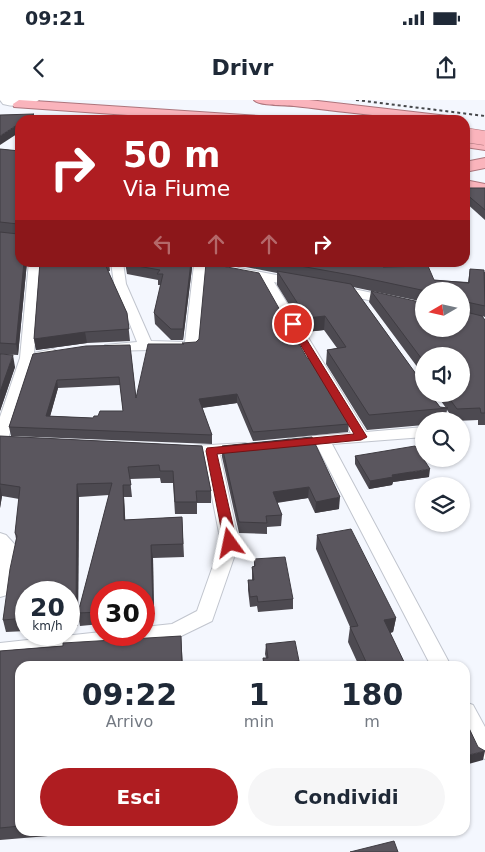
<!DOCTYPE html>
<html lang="it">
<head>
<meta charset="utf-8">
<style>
  :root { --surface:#fff; --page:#f6f6f7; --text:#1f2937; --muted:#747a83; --accent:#af1d21 }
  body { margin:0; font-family:"DejaVu Sans",sans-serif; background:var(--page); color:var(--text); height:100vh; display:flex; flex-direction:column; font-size:19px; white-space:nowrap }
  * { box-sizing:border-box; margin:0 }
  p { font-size:16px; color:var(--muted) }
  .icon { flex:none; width:28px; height:28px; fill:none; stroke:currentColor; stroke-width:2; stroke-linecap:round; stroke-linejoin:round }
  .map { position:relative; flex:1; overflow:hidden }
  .panel { position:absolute; left:15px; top:561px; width:455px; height:175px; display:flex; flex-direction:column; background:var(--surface); border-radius:15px; box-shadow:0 1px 4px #0004 }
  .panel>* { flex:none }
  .guide { position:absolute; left:15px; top:15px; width:455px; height:152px; border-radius:15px; box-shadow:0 1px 4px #0004; background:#af1d21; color:#fff; overflow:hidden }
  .needle { width:32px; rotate:261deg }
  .buttons { position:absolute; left:415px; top:182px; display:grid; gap:10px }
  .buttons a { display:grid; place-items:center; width:55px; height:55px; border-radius:50%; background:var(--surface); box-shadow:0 1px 4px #0004; font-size:25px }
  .speed { position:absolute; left:15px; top:481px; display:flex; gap:10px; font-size:25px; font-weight:700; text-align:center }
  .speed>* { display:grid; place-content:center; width:65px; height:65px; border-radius:50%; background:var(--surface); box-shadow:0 1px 4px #0004; line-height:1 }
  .speed small { font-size:12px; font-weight:400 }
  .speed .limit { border:8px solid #d22; background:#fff; color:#111 }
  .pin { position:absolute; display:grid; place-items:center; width:42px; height:42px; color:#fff; margin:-21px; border:2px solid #fff; border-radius:50%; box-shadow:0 1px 5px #0007 }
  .me { position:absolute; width:55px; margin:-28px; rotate:348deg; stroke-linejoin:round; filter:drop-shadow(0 0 4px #0008) }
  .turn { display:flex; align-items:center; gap:18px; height:105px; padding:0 25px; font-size:22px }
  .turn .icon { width:65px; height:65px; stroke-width:2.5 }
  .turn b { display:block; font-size:35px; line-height:42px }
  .lanes { display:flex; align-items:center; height:48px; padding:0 25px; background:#0003; justify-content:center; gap:25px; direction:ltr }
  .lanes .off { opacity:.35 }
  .eta { display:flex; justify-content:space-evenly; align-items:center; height:85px; text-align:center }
  .eta b { font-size:30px; font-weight:700; line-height:35px }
  .primary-button { display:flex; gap:10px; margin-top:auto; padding:10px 25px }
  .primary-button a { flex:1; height:58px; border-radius:30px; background:var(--accent); color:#fff; font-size:20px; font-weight:700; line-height:58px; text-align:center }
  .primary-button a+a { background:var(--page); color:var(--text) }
  .status { display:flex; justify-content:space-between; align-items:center; height:35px; padding:0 25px; background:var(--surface); direction:ltr }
  .status svg { height:14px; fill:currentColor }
  header { display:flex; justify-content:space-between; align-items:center; height:65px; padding:0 25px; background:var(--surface); font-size:22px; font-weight:700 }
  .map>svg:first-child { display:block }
</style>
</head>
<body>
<div class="status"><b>09:21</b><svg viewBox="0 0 49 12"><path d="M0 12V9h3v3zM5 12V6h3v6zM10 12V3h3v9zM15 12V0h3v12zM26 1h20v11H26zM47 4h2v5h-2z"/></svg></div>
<header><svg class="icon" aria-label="back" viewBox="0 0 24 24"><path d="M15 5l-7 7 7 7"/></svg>Drivr<svg class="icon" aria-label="share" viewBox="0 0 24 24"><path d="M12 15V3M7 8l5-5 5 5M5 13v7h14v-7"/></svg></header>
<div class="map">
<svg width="485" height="752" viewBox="0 0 485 752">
  <rect width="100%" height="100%" fill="#f4f7fe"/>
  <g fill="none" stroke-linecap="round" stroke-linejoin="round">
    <g stroke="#c1c5ce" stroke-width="2">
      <g id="minor">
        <path d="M0,0h39c-10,7 -25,7 -36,4z"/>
        <polygon points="0,16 44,17 48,20 0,22"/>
        <polygon points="29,162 41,162 34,253 53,249 60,253 58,256 33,261 8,339 5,342 0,344 0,317 20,258"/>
        <polygon points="111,162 123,162 126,184 151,241 185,242 194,165 196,163 204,163 206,165 198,246 196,249 105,251 103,248 105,245 137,242 114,184"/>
        <polygon points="239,168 303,180 305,183 303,186 299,187 274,182 366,332 424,327 424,337 332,344 451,566 431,566 317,346 291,348 286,346 283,343 286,340 291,338 351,333 260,179 235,174 233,172 235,170"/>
        <polygon points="335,185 424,204 424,212 331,192 329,189"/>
        <polygon points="245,343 251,345 253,348 251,351 220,355 239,443 212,521 175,539 0,559 0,543 101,532 101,535 144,535 144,527 172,524 197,511 221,443 204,356 176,353 174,350 176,347"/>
        <polygon points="0,433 6,435 18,448 9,490 7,495 0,497"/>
        <polygon points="465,602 473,605 485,627 485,659 477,656 465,632"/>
      </g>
    </g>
    <g stroke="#ad757c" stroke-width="2">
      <g id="trunk">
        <polygon points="19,0 259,16 266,20 199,20 14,7 13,4"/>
        <path d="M254,0h55l139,16 7,4c-54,0 -107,-8 -161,-14 -9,-1 -35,0 -40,-6z"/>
        <polygon points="465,39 485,42 485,50 465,47"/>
        <polygon points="485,58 485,68 465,72 465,62"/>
        <polygon points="465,80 485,84 485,94 465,90"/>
      </g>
    </g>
    <use href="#minor" fill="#fff" fill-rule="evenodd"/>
    <use href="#trunk" fill="#fab4bc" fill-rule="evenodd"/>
    <polyline stroke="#45474a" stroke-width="2" stroke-dasharray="3 3" stroke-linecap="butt" points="356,0 485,16"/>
    <g stroke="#ad757c" stroke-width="15" stroke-linecap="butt">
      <polyline id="trunk-bridge" points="465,35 485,38"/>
    </g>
    <use href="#trunk-bridge" stroke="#fab4bc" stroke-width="14"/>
  </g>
  <g fill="#4d4a51" fill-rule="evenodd">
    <polygon points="0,49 20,51 20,162 27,162 18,255 0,254 15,267 0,311"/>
    <polygon points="465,88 485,88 485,120 465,102"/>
    <polygon points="40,162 109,162 110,171 108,171 127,213 130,241 87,243 36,250 34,239"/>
    <polygon points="125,162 192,162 192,168 183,240 171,240 155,224 154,213 161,185 158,185 158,180 127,174"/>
    <path d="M220,162h161l2,5 51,13 34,2 2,-13 15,3v45l-3,-1 3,4v105h-7v-5l-23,1 -8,-11 -2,11h-21v4l-57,5 -41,-66 1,-14 10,-2 -13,-18 -18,2 -29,-47v-12zM353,187l71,15v-11h37l-37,38 -53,-38 -2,11 55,74v-20l37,38h-25l10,14 -6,-1z"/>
    <path d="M182,243l125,15 42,66 -1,8 -95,9 -16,-38 -35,5 10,27v9l-201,-8 -2,-9 24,-73 97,-9 6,53 47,-54zM120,285l3,26 -25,5 -5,2 -43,-2 8,-28z"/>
    <path d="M0,336l202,10 9,45v12h-14v11h-22l-2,-31h-12l-1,-5 -30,1 2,18h-8l1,23 57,-3 2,40 -31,1 1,62 -10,1v-29h-43v32l-21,2 -2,-12v12l-9,1v-35h-43v39l-20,1 -3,-12 13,-81 -1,-6 4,-34 -17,-3 -2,12zM109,395l-31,118 1,-116z"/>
    <polygon points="312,337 339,409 315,413 308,398 277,403 282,415 281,426 267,427 267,434 239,433 222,357 222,346"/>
    <polygon points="355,356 429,377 393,382 392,385 369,389 355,364"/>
    <polygon points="317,435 396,518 393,532 390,533 406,566 359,566 348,542 350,527 316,449"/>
    <polygon points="254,459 293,499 293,509 258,512 257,506 250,507 248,490 248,480 252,480 252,467 254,466"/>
    <polygon points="181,536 183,566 20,566 20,731 49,731 48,736 0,740 0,551"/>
    <polygon points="266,544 299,561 299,566 263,566 263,558 266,558 265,554"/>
  </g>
  <g fill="#3f3c42">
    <polygon points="34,14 34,20 24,20"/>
    <polygon points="20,23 20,32 0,45 0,36"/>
    <polygon points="24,162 27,162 18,255 16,244"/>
    <polygon points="191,162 192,162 192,168 183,240 183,229"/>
    <polygon points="325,216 324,230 306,232 307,218"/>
    <polygon points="85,232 87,243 36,250 34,239"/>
    <polygon points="13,255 15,267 0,311 0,292"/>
    <polygon points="57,280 58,288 48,324 46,316"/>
    <polygon points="237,294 237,303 200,308 199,299"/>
    <polygon points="430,369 429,377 393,382 392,385 369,389 370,381 392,375"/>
    <polygon points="77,384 79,397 78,526 76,514"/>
    <polygon points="0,385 2,396 0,408"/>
    <polygon points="123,385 124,397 126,433 124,420"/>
    <polygon points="309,387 308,398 272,403 273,392"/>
    <polygon points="340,397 339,409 315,413 316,402"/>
    <polygon points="151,445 153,458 154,520 153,507"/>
    <polygon points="396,518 393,532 382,535 384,520"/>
    <polygon points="485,651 483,660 465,665 465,656"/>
  </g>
  <g fill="#5a565e" stroke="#3f3c42" fill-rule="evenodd">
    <polygon points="34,14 24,20 20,20 20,23 0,36 0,15"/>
    <polygon points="300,16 302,20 298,20"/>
    <rect x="228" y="18" width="18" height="2"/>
    <polygon points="0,49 20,51 20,126 18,124 0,122"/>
    <polygon points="465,88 485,88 485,110 465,93"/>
    <polygon points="0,132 18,134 20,132 20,162 24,162 16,244 0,243"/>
    <polygon points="40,162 104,162 127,213 129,229 85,232 34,239"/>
    <polygon points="125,162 191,162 183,229 171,229 154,213 163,174 157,174 160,170 126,164"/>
    <polygon points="278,162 381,162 383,167 428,166 434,180 469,183 470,169 484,170 485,206 462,201 462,211 482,216 485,220 485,313 481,313 480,308 457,309 446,294 461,294 461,256 424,256 424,262 371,191 424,203 424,229 461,229 461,191 426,191 356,176"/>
    <path d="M206,163l53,10 48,85h3l39,66 -96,8 -16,-38 -38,5 13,36 -203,-8 24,-73 53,-8 44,-1 6,53 12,-54h36l-2,-1 14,-1 3,-3zM119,277l4,34h-23l-2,5h-4l-1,2 -47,-2 11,-36z"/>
    <polygon points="277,171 351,184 424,285 424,294 430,294 440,307 448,308 369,315 327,250 346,247 325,216 307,218"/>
    <polygon points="0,254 13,255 0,292"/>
    <polygon points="0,336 202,346 211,391 196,391 197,402 175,402 173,371 160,371 159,365 128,367 131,385 123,385 124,420 182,417 183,444 151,445 153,507 144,508 144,492 101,492 101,512 78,513 112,383 77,384 76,514 69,514 69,492 26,492 26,518 3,520 10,469 17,436 15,433 20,387 0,384"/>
    <polygon points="312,337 340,397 316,402 309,387 273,392 282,415 266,416 267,423 239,422 222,346"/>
    <polygon points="415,346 430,369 392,375 393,377 370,381 355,356"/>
    <polygon points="351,429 396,518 384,520 406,566 368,566 350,527 358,526 317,435"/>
    <polygon points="285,457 293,499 258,502 257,496 250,497 248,480 254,480 252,467 255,466 254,459"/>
    <polygon points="181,536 182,566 20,566 20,726 0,728 0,551 63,546 63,543"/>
    <polygon points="295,541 299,561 288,562 288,566 264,566 263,558 268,558 266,544"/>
    <polygon points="465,624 467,624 478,647 485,651 465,656"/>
    <polygon points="394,741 398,752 350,752"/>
  </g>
  <polygon fill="#af1d21" stroke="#721315" points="290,222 293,222 297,224 367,337 361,340 217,354 237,443 230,448 224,443 206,351 207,348 354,334 288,224"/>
</svg>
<div class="buttons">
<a><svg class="needle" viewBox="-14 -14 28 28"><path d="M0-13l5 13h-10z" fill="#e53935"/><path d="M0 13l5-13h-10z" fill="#747a83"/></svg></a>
<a><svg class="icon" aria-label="sound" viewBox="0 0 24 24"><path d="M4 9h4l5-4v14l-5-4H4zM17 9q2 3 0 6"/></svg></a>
<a><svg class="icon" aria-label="search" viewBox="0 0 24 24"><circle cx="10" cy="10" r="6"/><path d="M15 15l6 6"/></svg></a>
<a><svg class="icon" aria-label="layers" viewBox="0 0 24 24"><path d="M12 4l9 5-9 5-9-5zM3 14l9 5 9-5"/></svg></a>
</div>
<div class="speed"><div>20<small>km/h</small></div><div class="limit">30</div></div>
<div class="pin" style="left:293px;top:224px;background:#d93025"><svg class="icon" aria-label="arrive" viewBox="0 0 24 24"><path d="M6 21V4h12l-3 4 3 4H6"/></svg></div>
<svg class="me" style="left:230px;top:443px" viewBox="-20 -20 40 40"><path d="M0-17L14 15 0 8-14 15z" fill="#af1d21" stroke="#fff" stroke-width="4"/></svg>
<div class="guide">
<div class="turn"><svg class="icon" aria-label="right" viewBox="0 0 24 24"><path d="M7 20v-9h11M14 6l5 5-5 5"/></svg><div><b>50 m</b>Via Fiume</div></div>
<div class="lanes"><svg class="icon off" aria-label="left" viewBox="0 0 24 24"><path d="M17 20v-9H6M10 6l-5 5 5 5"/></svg><svg class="icon off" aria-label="ahead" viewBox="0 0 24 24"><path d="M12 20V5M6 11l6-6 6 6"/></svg><svg class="icon off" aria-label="ahead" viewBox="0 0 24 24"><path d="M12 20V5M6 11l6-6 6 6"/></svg><svg class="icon" aria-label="right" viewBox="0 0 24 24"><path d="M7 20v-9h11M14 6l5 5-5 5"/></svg></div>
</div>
<section class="panel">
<div class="eta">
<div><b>09:22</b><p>Arrivo</p></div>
<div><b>1</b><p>min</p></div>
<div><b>180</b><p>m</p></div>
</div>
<div class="primary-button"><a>Esci</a><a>Condividi</a></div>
</section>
</div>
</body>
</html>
